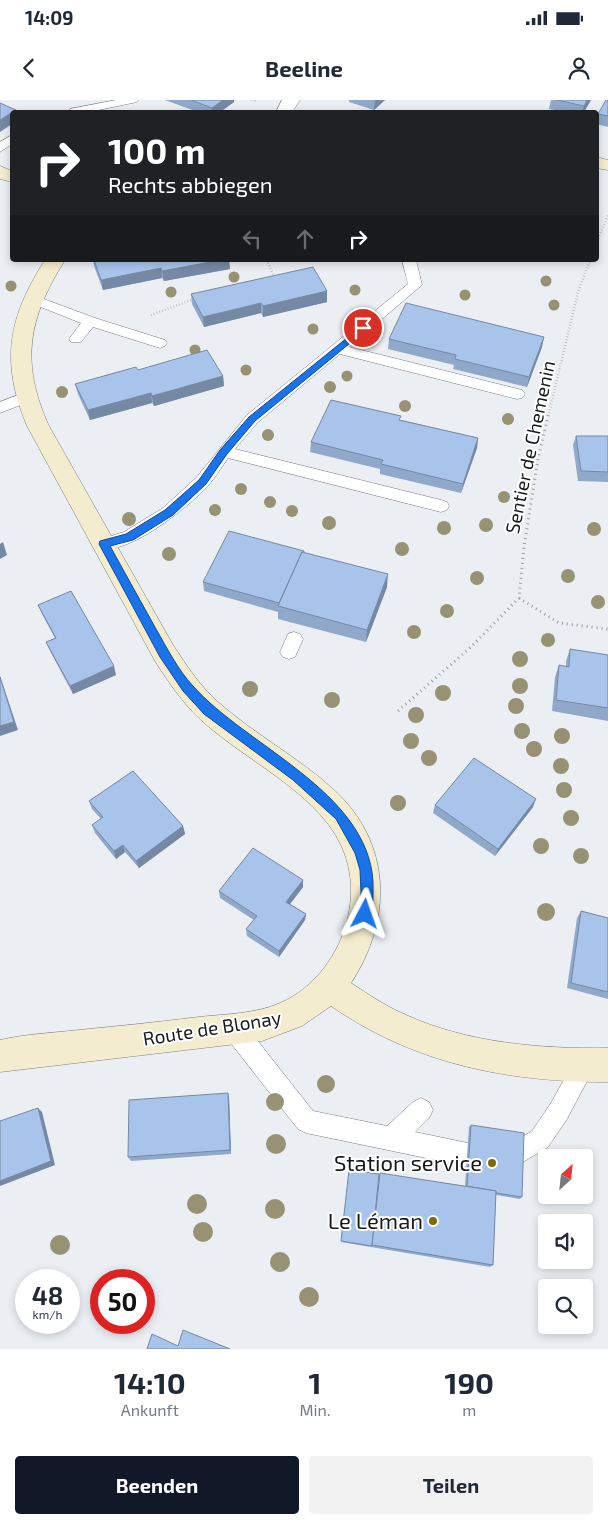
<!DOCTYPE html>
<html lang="de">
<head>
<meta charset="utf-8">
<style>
  :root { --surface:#fff; --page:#f2f2f3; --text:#1f2937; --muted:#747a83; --accent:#111827 }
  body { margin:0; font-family:"Exo 2",sans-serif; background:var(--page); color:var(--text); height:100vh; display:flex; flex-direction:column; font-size:19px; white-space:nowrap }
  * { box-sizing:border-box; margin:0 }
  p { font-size:16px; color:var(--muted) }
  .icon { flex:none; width:28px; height:28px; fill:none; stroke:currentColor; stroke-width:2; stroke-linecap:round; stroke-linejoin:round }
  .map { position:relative; height:1249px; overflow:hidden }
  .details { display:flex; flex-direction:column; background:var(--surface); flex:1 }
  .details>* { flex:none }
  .banner { position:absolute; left:10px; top:10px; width:589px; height:152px; border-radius:5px; box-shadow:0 2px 8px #0003; background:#202124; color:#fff; overflow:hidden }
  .needle { width:32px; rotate:27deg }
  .tools { position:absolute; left:538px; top:1049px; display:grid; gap:10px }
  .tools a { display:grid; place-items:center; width:55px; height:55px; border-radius:5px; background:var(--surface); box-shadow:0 2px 8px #0003; font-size:25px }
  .speed { position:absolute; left:15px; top:1169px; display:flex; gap:10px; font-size:25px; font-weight:700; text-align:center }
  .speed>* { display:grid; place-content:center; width:65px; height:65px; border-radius:50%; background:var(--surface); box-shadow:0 2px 8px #0003; line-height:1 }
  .speed small { font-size:12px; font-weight:400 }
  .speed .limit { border:8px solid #d22; background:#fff; color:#111 }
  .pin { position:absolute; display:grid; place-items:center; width:42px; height:42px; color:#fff; margin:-21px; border:2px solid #fff; border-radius:50%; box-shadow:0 1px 5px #0007 }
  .me { position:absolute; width:55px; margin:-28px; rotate:4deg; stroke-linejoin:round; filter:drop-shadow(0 0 4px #0008) }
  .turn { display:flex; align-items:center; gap:18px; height:105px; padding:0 15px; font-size:22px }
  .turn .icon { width:65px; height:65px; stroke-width:2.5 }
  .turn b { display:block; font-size:35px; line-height:42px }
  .lanes { display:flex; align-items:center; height:48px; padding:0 15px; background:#0003; justify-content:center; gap:25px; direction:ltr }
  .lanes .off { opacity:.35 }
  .eta { display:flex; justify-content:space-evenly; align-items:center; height:85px; text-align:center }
  .eta b { font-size:30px; font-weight:700; line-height:35px }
  .action { display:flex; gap:10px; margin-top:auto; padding:10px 15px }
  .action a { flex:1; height:58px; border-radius:5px; background:var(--accent); color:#fff; font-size:20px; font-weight:700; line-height:58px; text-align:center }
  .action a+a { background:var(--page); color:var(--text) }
  .status { display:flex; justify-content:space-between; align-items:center; height:35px; padding:0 25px; background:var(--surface); direction:ltr }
  .status svg { height:14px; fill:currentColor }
  header { display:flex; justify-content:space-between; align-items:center; height:65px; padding:0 15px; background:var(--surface); font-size:22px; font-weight:700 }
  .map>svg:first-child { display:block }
</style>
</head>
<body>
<div class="status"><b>14:09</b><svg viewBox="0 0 49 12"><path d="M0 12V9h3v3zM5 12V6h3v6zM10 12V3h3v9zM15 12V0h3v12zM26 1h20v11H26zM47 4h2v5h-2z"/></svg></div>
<header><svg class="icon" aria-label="back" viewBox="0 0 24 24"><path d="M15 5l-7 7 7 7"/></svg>Beeline<svg class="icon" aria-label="person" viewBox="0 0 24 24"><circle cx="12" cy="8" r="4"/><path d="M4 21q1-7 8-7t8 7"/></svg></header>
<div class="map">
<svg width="608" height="1249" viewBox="0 0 608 1249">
  <rect width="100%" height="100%" fill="#ebeef3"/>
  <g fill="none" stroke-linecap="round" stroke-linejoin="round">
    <g stroke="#7a7d82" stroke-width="1">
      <g id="lane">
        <polygon points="116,0 139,0 137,2 89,12 68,12 70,9"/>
        <polygon points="12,35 12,44 0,52 0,42"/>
        <path d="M402,160h14l6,25 -73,62 173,43 3,4 -3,4 -5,1 -177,-45 -83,69 -22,26 206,51 6,2 2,4 -2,4 -6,2 -213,-54c-7,10 -13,20 -21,29 -19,20 -80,70 -109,61l-2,-4 2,-4 26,-8 39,-24 33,-30 51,-63 161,-131z"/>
        <polygon points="33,195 95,218 165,240 167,243 165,246 160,248 93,227 81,242 71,242 69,239 81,223 28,202 26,199 28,196"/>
        <polygon points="26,292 31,293 34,297 31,301 0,313 0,302"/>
        <polygon points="294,532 300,534 303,539 295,557 289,559 283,557 280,552 288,534"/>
        <polygon points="234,918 242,921 313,1011 387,1026 413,1002 421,998 429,1002 433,1010 429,1018 415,1032 501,1050 532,1031 551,1003 576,958 584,955 592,958 595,966 567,1019 548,1047 503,1074 306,1033 298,1029 226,937 223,929 226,921"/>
      </g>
    </g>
    <g stroke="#7a7d82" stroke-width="1">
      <polygon id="street" points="282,0 300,0 292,12 276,12"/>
    </g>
    <g stroke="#7a7d82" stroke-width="1">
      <g id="secondary">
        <polygon points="596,57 608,60 608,70 596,68"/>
        <polygon points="0,66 12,71 12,82 0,79"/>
        <path d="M45,160h20c-37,59 -45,102 -16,166l124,219c14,21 26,40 45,57 36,32 80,55 115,87 59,53 60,130 18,194 17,11 34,23 53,31 62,29 137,35 204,34v34c-101,0 -193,-18 -277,-76l-29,20 -40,15 -262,31v-32c26,-6 52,-7 79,-10 40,-4 80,-8 120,-13 26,-3 57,-3 81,-14 35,-15 60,-50 68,-86 8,-36 0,-70 -24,-98 -30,-36 -78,-61 -115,-92 -23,-19 -38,-41 -54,-66l-128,-235c-27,-65 -19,-108 18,-166z"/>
      </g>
    </g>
    <g stroke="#9b9ea2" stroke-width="2.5" stroke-dasharray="0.5 2.5" stroke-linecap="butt">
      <polyline points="252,0 257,1"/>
      <polyline points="596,144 608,115"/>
      <polyline points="267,160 275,179"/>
      <polyline points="151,215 194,199"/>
      <polyline points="549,313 578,192 590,160"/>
    </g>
    <g stroke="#9b9ea2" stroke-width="3" stroke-dasharray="1 4" stroke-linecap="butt">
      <polyline points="519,498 559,523 608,529"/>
      <polyline points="398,611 471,547 519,498 524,447 538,359 549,312"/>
    </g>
    <use href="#lane" fill="#fff" fill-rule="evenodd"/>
    <use href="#street" fill="#fff" fill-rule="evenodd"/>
    <use href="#secondary" fill="#f4ecce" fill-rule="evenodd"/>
  </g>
  <g fill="#989275">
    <circle cx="234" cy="177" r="5.5"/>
    <circle cx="546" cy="181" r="5.5"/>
    <circle cx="11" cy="186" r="5.5"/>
    <circle cx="355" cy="190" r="5.5"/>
    <circle cx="171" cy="192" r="5.5"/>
    <circle cx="465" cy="195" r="5.5"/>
    <circle cx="554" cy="205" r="5.5"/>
    <circle cx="313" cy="229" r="5.5"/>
    <circle cx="195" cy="250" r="5.5"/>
    <circle cx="246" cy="270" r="5.5"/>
    <circle cx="347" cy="276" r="5.5"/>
    <circle cx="330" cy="287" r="6"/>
    <circle cx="62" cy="292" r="6"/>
    <circle cx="405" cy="306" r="6"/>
    <circle cx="508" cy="319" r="6"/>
    <circle cx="268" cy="335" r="6"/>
    <circle cx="241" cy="389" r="6"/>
    <circle cx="504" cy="397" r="6"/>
    <circle cx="270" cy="402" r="6"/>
    <circle cx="215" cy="410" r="6"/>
    <circle cx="292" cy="411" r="6"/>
    <circle cx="129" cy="419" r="7"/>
    <circle cx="329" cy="423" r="7"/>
    <circle cx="486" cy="425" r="7"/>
    <circle cx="444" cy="428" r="7"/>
    <circle cx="594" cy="429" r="7"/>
    <circle cx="402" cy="449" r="7"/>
    <circle cx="169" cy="454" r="7"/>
    <circle cx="568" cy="476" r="7"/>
    <circle cx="477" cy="478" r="7"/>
    <circle cx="598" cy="502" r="7"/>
    <circle cx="447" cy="511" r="7"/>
    <circle cx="414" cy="532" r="7"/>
    <circle cx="548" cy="540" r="7"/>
    <circle cx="520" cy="559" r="8"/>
    <circle cx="520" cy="586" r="8"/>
    <circle cx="250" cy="589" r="8"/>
    <circle cx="443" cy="593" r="8"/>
    <circle cx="332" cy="600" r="8"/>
    <circle cx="516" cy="606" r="8"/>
    <circle cx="416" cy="615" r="8"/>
    <circle cx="522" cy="631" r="8"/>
    <circle cx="562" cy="636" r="8"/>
    <circle cx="411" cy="641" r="8"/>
    <circle cx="534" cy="649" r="8"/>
    <circle cx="429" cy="658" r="8"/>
    <circle cx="561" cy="666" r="8"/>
    <circle cx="564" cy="690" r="8"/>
    <circle cx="398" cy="703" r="8"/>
    <circle cx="571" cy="718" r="8"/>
    <circle cx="541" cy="746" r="8"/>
    <circle cx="581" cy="756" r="8"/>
    <circle cx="546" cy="812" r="9"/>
    <circle cx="326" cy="984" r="9"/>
    <circle cx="275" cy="1002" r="9"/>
    <circle cx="276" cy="1044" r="10"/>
    <circle cx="197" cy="1104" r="10"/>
    <circle cx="275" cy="1109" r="10"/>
    <circle cx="203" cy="1132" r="10"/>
    <circle cx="60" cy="1145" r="10"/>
    <circle cx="280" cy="1162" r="10"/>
    <circle cx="309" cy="1197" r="10"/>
  </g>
  <g fill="#90a9ca">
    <polygon points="165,0 234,0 234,2 220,12 198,12"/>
    <polygon points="349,0 385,0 374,10 349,2"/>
    <polygon points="551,0 591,0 584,12 565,12 549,9"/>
    <polygon points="608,0 608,27 596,24 598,14"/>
    <polygon points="93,160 229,160 230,169 164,181 162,178 103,190 94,166"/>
    <polygon points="327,191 327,202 263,217 261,213 204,227 192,204 191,194"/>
    <polygon points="544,237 542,247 527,287 453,269 454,265 388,249 389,239"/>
    <polygon points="138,270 223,276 224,286 154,306 152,303 90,320 78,294 75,284"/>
    <polygon points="401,320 478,338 477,348 461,393 380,374 380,369 310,352 311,342"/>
    <polygon points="576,336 608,336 608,382 578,381 573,345"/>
    <polygon points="304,453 387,487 366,542 278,519 278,512 204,491 203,482"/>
    <polygon points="38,505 116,575 73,594 50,551 46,542 55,538 42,514"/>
    <polygon points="570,549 608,555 608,621 552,611 555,577 559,565 566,567 566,561"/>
    <polygon points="89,701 183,726 185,734 139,768 125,752 116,759 95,733 92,725 101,719 92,709"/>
    <polygon points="435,705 533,707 495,756 433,713"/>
    <polygon points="303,787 290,804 306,814 305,820 279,857 247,836 246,829 254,820 220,798 219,791"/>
    <polygon points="581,811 608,818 608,899 567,888 577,818"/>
    <polygon points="229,997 231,1054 131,1061 128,1057"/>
    <polygon points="471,1025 522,1097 520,1099 496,1095 493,1165 490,1167 341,1142 349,1070 465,1086 469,1027"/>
  </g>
  <g fill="#7689a4">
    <polygon points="223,0 234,0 234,2 220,12 212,12 212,8"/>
    <polygon points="375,0 385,0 374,10"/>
    <polygon points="587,0 591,0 584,12 582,12 584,6"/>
    <polygon points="16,10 17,12 12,12 12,24 0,32 0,20"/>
    <polygon points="221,160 229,160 230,169 164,181 162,171"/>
    <polygon points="161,168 162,178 103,190 101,180"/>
    <polygon points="327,191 327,202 263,217 263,206"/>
    <polygon points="261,203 261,213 204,227 203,217"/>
    <polygon points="544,237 542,247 527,287 529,277"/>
    <polygon points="223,276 224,286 154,306 152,296"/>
    <polygon points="151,293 152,303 90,320 88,310"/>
    <polygon points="478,338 477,348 461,393 463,384"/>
    <polygon points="3,442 7,455 0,459 0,444"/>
    <polygon points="388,474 387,487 366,542 367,530"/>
    <polygon points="114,566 116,575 73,594 70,586"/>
    <polygon points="0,576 18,630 0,636"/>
    <polygon points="536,699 533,707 495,756 498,749"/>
    <polygon points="183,726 185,734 139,768 136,761"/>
    <polygon points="123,745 125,752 116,759 114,751"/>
    <polygon points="303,780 303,787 287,808 286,802"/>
    <polygon points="306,814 305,820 279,857 279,851"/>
    <polygon points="228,993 229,997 231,1054 230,1050"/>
    <polygon points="38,1008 42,1012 55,1065 0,1086 0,1081"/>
  </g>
  <g fill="#a8c4eb" stroke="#7689a4">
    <polygon points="191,0 223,0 212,8"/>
    <polygon points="557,0 587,0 584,6"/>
    <polygon points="606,0 608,0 608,16 598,14"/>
    <polygon points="0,3 16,10 0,20"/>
    <polygon points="94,160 221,160 162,171 161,168 101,180"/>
    <polygon points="313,167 327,191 263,206 261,203 203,217 191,194"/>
    <polygon points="406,203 544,237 529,277 455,259 456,255 389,239"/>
    <polygon points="207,250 223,276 152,296 151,293 88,310 75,284 136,267 138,270"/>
    <polygon points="331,300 401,316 399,320 478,338 463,384 381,364 383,360 311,342"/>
    <polygon points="576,336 608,336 608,372 581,371"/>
    <polygon points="229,431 304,451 304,452 302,452 279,503 203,482"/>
    <polygon points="302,452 388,474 367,530 278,506"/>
    <polygon points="71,491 114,566 70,586 46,542 56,538 38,505"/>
    <polygon points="570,549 608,555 608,608 556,600 559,565 569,567"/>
    <polygon points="0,577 14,622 0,626"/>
    <polygon points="474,658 536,699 498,749 435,705"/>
    <polygon points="133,671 183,726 136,761 123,745 114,751 92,725 103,717 89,701"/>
    <polygon points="253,748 303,780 286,802 306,814 279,851 246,829 257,816 219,791"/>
    <polygon points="581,811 608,818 608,892 571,883"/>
    <polygon points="228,993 230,1050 128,1057 129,1000"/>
    <polygon points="38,1008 51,1061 0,1081 0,1021"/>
    <polygon points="471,1025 524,1033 522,1097 496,1093 496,1091 467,1086"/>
    <polygon points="349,1070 379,1074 372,1146 341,1141"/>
    <polygon points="380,1073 496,1091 493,1165 372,1145"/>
    <polygon points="183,1230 230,1249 147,1249 152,1234 178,1246"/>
  </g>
  <path fill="#1a73e8" stroke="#114b97" d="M363,225l4,3 -1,2 -111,91 -28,33 -21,30 -33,31 -40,25 -23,6c15,28 31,55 46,83 11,19 22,41 37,57 53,60 174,105 180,195 0,11 1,26 -4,37l-4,2 -4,-2 -2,-4 2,-22 -1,-22 -5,-17 -19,-34 -43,-39 -89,-66 -21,-23 -23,-34 -61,-113 1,-3 26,-7 39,-24 34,-30 21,-30 29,-33z"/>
  <g fill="#7e6a02" stroke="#fff" stroke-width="2">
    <circle cx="492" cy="1063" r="5"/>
    <circle cx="433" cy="1121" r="5"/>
  </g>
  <g text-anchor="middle" stroke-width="4" stroke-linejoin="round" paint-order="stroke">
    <g font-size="19" fill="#17181a" stroke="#fff">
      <text transform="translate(530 347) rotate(-78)" y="7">Sentier de Chemenin</text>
      <text transform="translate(212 928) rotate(-9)" y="7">Route de Blonay</text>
    </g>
    <g font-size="22" fill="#17181a" stroke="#fff" text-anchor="end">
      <text x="482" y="1071">Station service</text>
      <text x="423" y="1129">Le Léman</text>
    </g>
  </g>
</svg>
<div class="tools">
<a><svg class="needle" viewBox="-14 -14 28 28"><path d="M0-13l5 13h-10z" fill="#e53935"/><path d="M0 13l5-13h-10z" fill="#747a83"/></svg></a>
<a><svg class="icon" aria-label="sound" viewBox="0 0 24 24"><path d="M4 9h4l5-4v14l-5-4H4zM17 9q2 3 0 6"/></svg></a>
<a><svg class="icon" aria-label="search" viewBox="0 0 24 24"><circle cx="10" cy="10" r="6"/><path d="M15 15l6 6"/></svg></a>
</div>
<div class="speed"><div>48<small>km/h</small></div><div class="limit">50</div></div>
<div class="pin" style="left:363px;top:228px;background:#d93025"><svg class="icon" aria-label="arrive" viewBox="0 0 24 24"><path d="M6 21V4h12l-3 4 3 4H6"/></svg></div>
<svg class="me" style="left:365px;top:814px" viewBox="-20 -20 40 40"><path d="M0-17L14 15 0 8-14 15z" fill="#1a73e8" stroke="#fff" stroke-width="4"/></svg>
<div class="banner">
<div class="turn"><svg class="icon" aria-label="right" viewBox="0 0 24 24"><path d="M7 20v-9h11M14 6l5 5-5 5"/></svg><div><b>100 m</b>Rechts abbiegen</div></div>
<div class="lanes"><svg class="icon off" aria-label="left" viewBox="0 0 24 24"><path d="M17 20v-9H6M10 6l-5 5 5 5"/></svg><svg class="icon off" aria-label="ahead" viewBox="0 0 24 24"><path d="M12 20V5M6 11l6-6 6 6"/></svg><svg class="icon" aria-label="right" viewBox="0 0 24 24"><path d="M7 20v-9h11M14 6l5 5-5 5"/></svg></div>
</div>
</div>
<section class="details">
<div class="eta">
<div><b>14:10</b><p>Ankunft</p></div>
<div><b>1</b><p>Min.</p></div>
<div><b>190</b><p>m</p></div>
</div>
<div class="action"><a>Beenden</a><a>Teilen</a></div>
</section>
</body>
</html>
